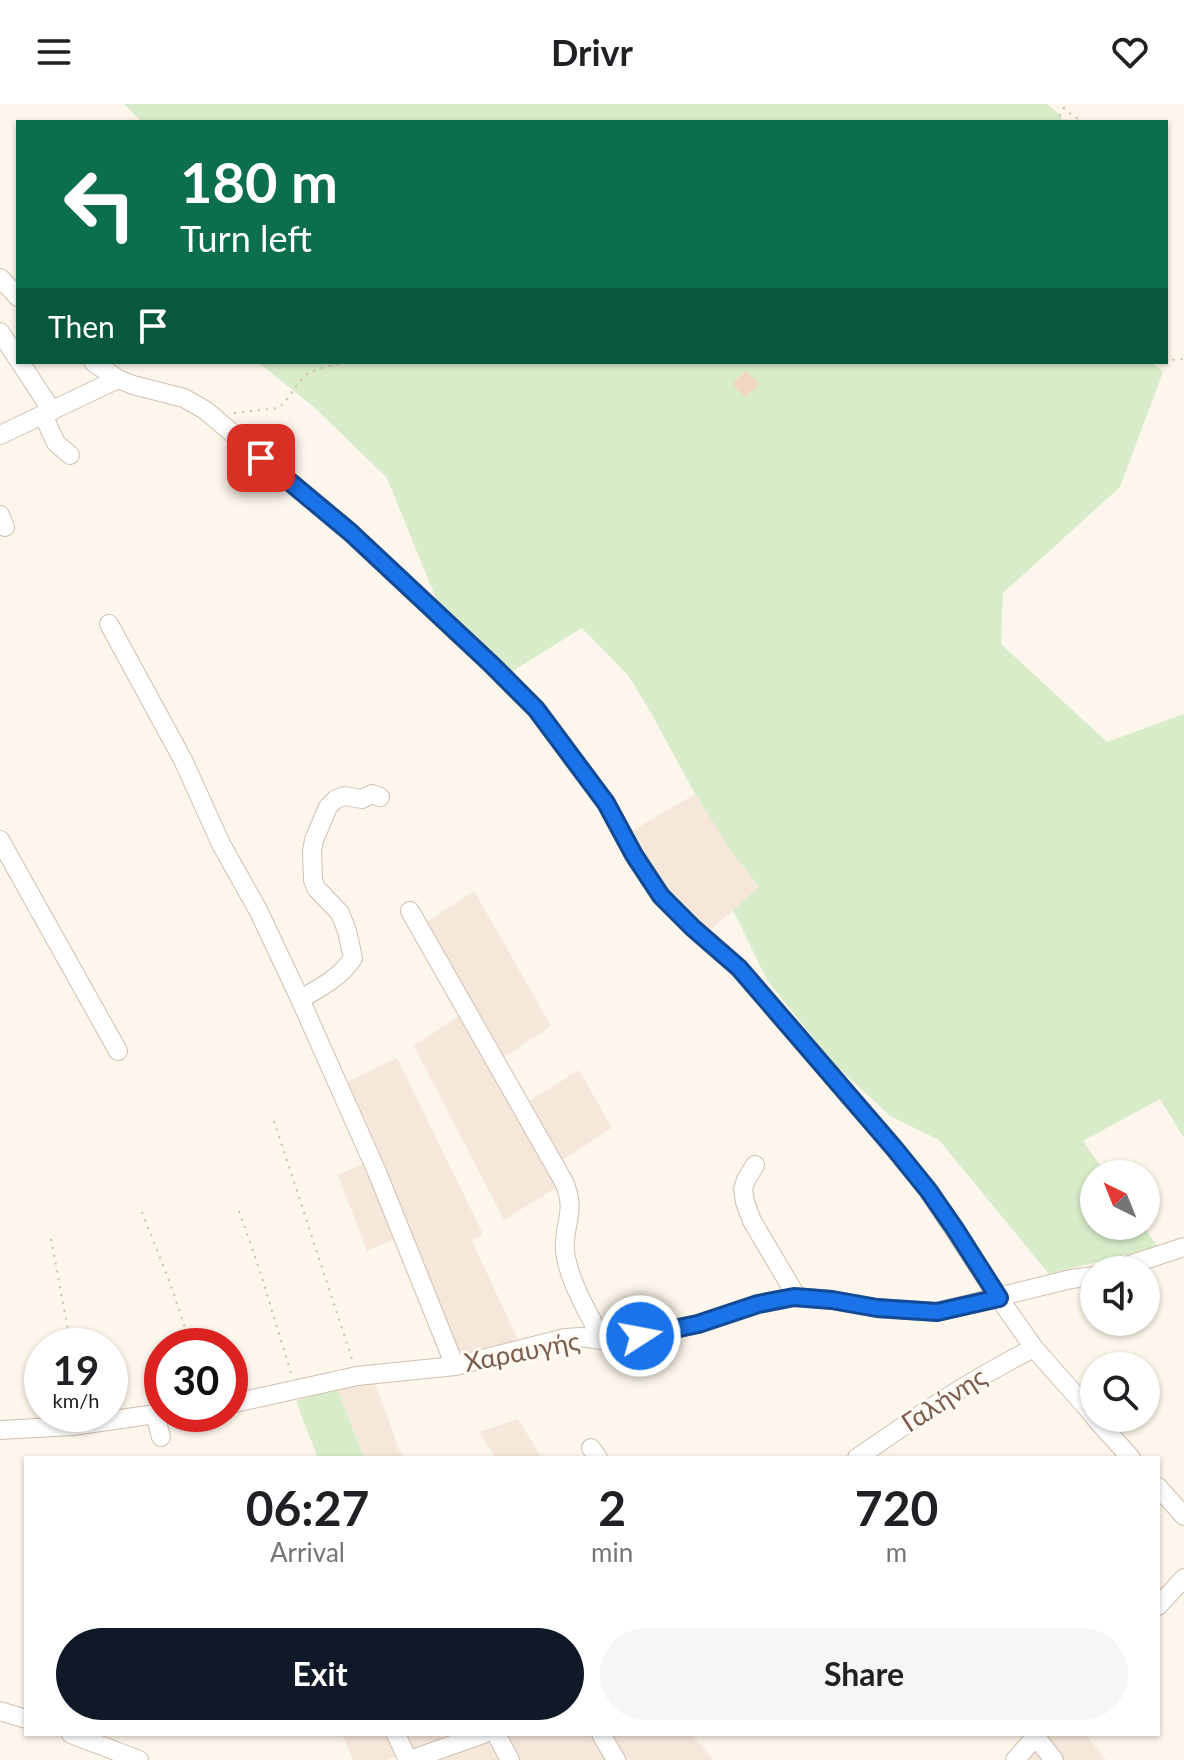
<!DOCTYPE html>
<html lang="en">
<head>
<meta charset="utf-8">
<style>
  :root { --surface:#fff; --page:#f6f6f6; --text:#202124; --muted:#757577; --accent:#111827 }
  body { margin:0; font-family:Lato,sans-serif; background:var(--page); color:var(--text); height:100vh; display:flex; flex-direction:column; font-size:30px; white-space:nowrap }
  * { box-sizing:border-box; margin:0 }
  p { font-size:26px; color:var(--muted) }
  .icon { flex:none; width:44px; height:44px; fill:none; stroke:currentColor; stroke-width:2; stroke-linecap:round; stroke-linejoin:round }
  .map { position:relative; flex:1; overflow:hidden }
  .sheet { position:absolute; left:24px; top:1352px; width:1136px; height:280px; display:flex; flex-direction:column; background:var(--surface); border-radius:0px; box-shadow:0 2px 6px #0004 }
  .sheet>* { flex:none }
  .banner { position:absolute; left:16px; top:16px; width:1152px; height:244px; border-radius:0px; box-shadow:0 2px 6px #0004; background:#0b6e4f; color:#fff; overflow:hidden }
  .needle { width:52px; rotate:317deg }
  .fabs { position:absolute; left:1080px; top:1056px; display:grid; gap:16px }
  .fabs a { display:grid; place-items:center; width:80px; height:80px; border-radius:50%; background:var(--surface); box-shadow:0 2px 6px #0004; font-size:40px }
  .speed { position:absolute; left:24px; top:1224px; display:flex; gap:16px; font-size:40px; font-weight:700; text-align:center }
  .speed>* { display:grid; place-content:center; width:104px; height:104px; border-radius:50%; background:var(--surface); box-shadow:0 2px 6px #0004; line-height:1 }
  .speed small { font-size:20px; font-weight:400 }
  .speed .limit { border:12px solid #d22; background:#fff; color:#111 }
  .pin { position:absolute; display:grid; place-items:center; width:68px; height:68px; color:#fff; margin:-34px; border-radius:16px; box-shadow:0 4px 12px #0006 }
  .me { position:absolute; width:88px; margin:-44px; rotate:79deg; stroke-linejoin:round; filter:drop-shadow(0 0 6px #0008) }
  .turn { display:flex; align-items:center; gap:28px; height:168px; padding:0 32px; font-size:36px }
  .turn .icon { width:104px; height:104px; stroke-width:2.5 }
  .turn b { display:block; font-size:56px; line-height:68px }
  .then { display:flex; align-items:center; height:76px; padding:0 32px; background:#0003; gap:16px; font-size:30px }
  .eta { display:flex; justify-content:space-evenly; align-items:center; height:136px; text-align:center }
  .eta b { font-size:48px; font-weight:700; line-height:56px }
  .button { display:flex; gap:16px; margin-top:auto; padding:16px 32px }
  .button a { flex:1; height:92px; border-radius:48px; background:var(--accent); color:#fff; font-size:32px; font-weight:700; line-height:92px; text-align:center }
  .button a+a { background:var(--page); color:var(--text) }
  header { display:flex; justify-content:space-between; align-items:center; height:104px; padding:0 32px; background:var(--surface); font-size:36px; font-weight:700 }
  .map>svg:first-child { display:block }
</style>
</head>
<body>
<header><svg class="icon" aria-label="menu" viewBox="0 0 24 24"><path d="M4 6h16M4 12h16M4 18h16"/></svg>Drivr<svg class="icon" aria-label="heart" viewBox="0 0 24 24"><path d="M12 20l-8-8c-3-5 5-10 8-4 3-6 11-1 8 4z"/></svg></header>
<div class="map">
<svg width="1184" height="1656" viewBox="0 0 1184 1656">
  <rect width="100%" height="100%" fill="#fdf6ec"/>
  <g fill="#f5e8da">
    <polygon points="695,690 734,751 759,784 707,829 660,781 628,729"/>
    <polygon points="474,787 551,922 501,955 424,820"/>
    <polygon points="460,911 557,1083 504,1116 414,942"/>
    <polygon points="397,954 483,1130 472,1137 520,1240 458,1255 409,1129 367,1147 338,1071 376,1054 345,979"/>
    <polygon points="579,966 612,1024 561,1057 528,998"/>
    <polygon points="375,1279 400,1348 403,1354 365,1354 337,1284"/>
    <polygon points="518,1315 542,1354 495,1354 480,1328"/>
    <polygon points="342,1630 442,1630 444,1636 386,1656 353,1656"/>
    <polygon points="503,1630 596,1630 611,1656 517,1656"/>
    <polygon points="607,1630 691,1630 714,1656 622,1656"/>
    <polygon points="1045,1630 1085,1630 1106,1656 1020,1656"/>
    <polygon points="492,1633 505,1656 426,1656"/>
  </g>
  <g fill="#d8ecc9">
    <polygon points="124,0 1047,0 1060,11 1063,18 142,18"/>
    <polygon points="258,258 1152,258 1163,268 1120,383 1003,489 1001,540 1107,638 1184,610 1184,1034 1160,995 1083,1037 1106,1070 1094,1070 1094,1122 1143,1122 1158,1143 1049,1170 939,1036 890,1012 833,959 767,876 733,806 759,783 734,751 695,690 651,609 628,571 582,524 511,568 437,497 387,374 315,304"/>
    <polygon points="337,1284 364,1353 318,1354 296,1297"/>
  </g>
  <polygon fill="#f3d5c3" points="746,267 759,280 745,293 732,280"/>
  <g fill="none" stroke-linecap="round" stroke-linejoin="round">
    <g stroke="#d1beb0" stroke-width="20">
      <g id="minor">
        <polyline points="0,174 18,193"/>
        <polyline points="0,228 18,255"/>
        <polyline points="20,258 52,307"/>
        <polyline points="93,258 118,275 133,281 184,294 205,306 350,428 491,560 536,605 606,699 634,751 661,792 693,824 739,864 894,1044 928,1086 999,1194 1034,1244 1094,1312"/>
        <polyline points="43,311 56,339 70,351"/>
        <polyline points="0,331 118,275"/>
        <polyline points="0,411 5,423"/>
        <polyline points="109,520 183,656 221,740 258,806 300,895 377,1068 455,1262"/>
        <polyline points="0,736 118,947"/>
        <path d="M410,807l154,271c13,30 -1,41 1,69 3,29 24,63 37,89"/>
        <path d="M300,895c19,-10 42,-23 53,-41l-6,-27 -7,-18 -24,-25 -3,-8 -1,-29 2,-11 14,-33 8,-8 8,-3 18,3 10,-5 8,3"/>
        <polyline points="755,1061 746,1076 743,1085 745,1098 752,1117 797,1193"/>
        <polyline points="1114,1166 1184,1143"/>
        <polyline points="230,1300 357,1272 455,1262 565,1234 581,1233 602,1236 640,1232 698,1220 758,1200 794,1193 832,1196 877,1204 937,1208 1071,1175 1094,1172"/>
        <polyline points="155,1310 161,1333"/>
        <polyline points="1095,1314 1131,1354"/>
        <polyline points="0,1326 73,1322 162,1309"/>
        <polyline points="591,1344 598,1354"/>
        <path d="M857,1354c59,-41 113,-78 177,-110"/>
        <polyline points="1158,1383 1184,1412"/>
        <polyline points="1158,1502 1184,1474"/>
        <polyline points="0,1607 26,1615"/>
        <polyline points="71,1630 139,1656"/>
        <polyline points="396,1630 408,1656"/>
        <polyline points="496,1630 510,1656"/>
        <polyline points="601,1630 616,1656"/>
        <polyline points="1036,1633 1054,1656"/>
        <polyline points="410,1656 483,1630"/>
        <polyline points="1015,1656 1038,1630"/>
      </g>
    </g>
    <g stroke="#d9b8a5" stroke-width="2" stroke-dasharray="2 6" stroke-linecap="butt">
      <polyline points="1063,4 1082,18"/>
      <polyline points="1066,18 1060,11 1066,0"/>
      <polyline points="1166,252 1171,256 1184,255"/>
      <path d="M234,309l44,-5c11,-8 16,-22 26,-31 11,-10 29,-11 43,-15"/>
      <polyline points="274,1017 352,1255"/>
      <polyline points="239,1107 259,1164 291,1269"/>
      <polyline points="142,1108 170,1179 191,1242"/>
      <polyline points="51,1135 71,1242"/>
    </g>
    <use href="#minor" stroke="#fff" stroke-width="18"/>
  </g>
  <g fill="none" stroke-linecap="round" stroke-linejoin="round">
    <g stroke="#114b97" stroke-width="20">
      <polyline id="route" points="261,354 350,428 491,560 536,605 606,699 634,751 661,792 693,824 739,864 894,1044 928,1086 955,1125 999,1194 937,1208 877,1204 832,1196 794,1193 758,1200 698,1220 640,1232"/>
    </g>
    <use href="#route" stroke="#1a73e8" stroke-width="14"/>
  </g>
  <g text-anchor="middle" stroke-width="6" stroke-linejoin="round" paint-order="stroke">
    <g font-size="26" fill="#7a5c4d" stroke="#fffaf3">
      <text transform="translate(522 1248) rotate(-11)" y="9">Χαραυγής</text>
      <text transform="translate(944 1296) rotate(-33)" y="9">Γαλήνης</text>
    </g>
  </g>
</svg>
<div class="fabs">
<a><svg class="needle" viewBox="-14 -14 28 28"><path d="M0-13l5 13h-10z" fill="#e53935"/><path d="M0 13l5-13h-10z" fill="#757577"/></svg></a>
<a><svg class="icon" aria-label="sound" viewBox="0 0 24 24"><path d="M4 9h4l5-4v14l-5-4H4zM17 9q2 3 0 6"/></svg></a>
<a><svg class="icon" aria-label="search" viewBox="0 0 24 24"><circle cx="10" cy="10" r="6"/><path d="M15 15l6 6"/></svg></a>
</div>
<div class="speed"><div>19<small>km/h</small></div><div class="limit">30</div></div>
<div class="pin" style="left:261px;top:354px;background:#d93025"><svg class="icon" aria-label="arrive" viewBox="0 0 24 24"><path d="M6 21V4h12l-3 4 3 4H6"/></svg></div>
<svg class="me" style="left:640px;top:1232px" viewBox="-20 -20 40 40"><circle r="17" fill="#1a73e8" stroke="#fff" stroke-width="3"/><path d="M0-11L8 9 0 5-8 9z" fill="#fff"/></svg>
<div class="banner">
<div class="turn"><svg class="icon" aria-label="left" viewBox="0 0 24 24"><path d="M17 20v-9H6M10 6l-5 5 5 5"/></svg><div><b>180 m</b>Turn left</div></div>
<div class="then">Then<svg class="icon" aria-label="arrive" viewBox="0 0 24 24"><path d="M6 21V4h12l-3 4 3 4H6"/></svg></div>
</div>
<section class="sheet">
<div class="eta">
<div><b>06:27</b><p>Arrival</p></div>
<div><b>2</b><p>min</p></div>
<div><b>720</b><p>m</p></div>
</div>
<div class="button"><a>Exit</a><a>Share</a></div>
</section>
</div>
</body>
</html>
